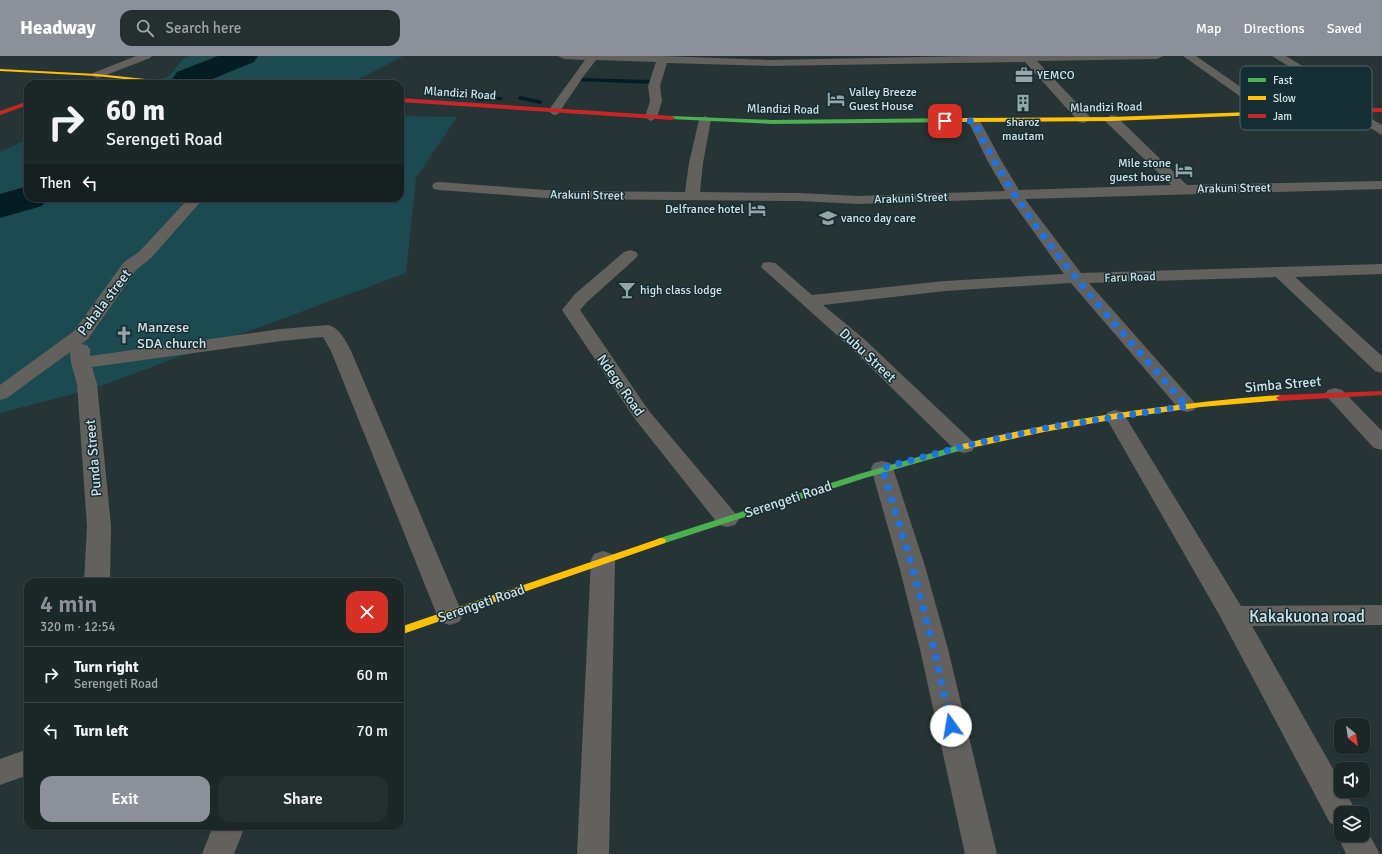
<!DOCTYPE html>
<html lang="en">
<head>
<meta charset="utf-8">
<style>
  :root { --surface:#1c2728; --page:#252f30; --text:#f1f3f6; --muted:#a0a5a8; --line:#3a4445; --accent:#8c9099 }
  body { margin:0; font-family:Signika,sans-serif; background:var(--page); color:var(--text); height:100vh; display:flex; flex-direction:column; font-size:15px; white-space:nowrap }
  * { box-sizing:border-box; margin:0 }
  p { font-size:13px; color:var(--muted) }
  .icon { flex:none; width:22px; height:22px; fill:none; stroke:currentColor; stroke-width:2; stroke-linecap:round; stroke-linejoin:round }
  .map { position:relative; flex:1; overflow:hidden }
  .side { position:absolute; left:24px; top:522px; width:380px; height:252px; display:flex; flex-direction:column; background:var(--surface); border-radius:12px; box-shadow:0 1px 3px #0004,0 0 0 1px var(--line) }
  .side>* { flex:none }
  .hud { position:absolute; left:24px; top:24px; width:380px; height:122px; border-radius:12px; box-shadow:0 1px 3px #0004,0 0 0 1px var(--line); background:#1c2728; color:var(--text); overflow:hidden }
  .needle { width:26px; rotate:150deg }
  .buttons { position:absolute; left:1334px; top:662px; display:grid; gap:8px }
  .buttons a { display:grid; place-items:center; width:36px; height:36px; border-radius:8px; background:var(--surface); box-shadow:0 1px 3px #0004,0 0 0 1px var(--line); font-size:20px }
  .pin { position:absolute; display:grid; place-items:center; width:34px; height:34px; color:#fff; margin:-17px; border-radius:8px; box-shadow:0 2px 6px #0006 }
  .me { position:absolute; width:44px; margin:-22px; rotate:347deg; stroke-linejoin:round; filter:drop-shadow(0 0 3px #0008) }
  .turn { display:flex; align-items:center; gap:14px; height:84px; padding:0 16px; font-size:18px }
  .turn .icon { width:52px; height:52px; stroke-width:2.5 }
  .turn b { display:block; font-size:28px; line-height:34px }
  .then { display:flex; align-items:center; height:38px; padding:0 16px; background:#0003; gap:8px; font-size:15px }
  .round { display:grid; place-items:center; flex:none; width:42px; height:42px; border-radius:12px; background:var(--page) }
  .summary { display:flex; align-items:center; justify-content:space-between; height:68px; padding:0 16px }
  h1 { font-size:24px; font-weight:600; line-height:30px; color:var(--accent) }
  .button { display:flex; gap:8px; margin-top:auto; padding:8px 16px }
  .button a { flex:1; height:46px; border-radius:12px; background:var(--accent); color:#fff; font-size:16px; font-weight:600; line-height:46px; text-align:center }
  .button a+a { background:var(--page); color:var(--text) }
  ul { padding:0; list-style:none }
  li { display:flex; align-items:center; gap:12px; height:56px; padding:0 16px; border-top:1px solid var(--line) }
  li div { flex:1 }
  li b { display:block; font-size:15px }
  li em { font-style:normal }
  header { display:flex; align-items:center; gap:24px; box-sizing:border-box; height:56px; padding:0 20px; background:var(--accent); color:#fff }
  header strong { font-size:19px }
  nav { display:flex; gap:22px; margin-inline-start:auto; font-size:14px }
  .search { width:280px; height:36px; background:var(--page); display:flex; align-items:center; gap:10px; box-sizing:border-box; padding:0 14px; border-radius:12px; color:var(--muted); font-size:15px }
  .map>svg:first-child { display:block }
</style>
</head>
<body>
<header>
<strong>Headway</strong>
<div class="search"><svg class="icon" aria-label="search" viewBox="0 0 24 24"><circle cx="10" cy="10" r="6"/><path d="M15 15l6 6"/></svg>Search here</div>
<nav><a>Map</a><a>Directions</a><a>Saved</a></nav>
</header>
<div class="map">
<svg width="1382" height="798" viewBox="0 0 1382 798">
  <rect width="100%" height="100%" fill="#263436"/>
  <g fill="#1c4a51">
    <polygon points="190,0 403,0 350,28 150,28 169,20 182,4"/>
    <polygon points="400,60 457,61 416,122 406,217 92,333 0,357 0,96 28,83 28,142 400,142"/>
  </g>
  <g fill="none" stroke-linecap="round" stroke-linejoin="round">
    <g fill="#031d22" fill-rule="evenodd">
      <polygon points="577,22 653,24 656,26 653,28 575,25 574,24"/>
      <polygon points="84,24 95,27 96,28 77,28"/>
      <polygon points="249,24 282,26 285,28 251,27 249,26"/>
      <polygon points="428,36 457,39 460,41 457,43 426,39 426,37"/>
      <polygon points="520,40 540,44 543,46 540,48 518,43 518,41"/>
      <polygon points="500,41 503,43 502,44 478,45 475,43 478,41"/>
    </g>
    <g fill="#031d22" fill-rule="evenodd">
      <polygon points="218,0 258,0 254,6 200,28 169,28 177,16"/>
      <polygon points="28,130 28,142 47,142 42,150 0,162 0,138"/>
    </g>
    <g fill="#63615d" fill-rule="evenodd">
      <polygon points="136,0 152,0 150,2 101,21 97,22 91,19 93,17"/>
      <polygon points="558,0 662,0 770,4 973,0 1163,0 1157,3 1037,5 1089,60 1090,63 1084,67 1079,66 1025,6 770,10 667,7 660,30 662,45 657,61 651,65 645,61 650,45 648,30 656,6 596,4 583,21 558,58 554,59 548,55 585,4 564,3"/>
      <polygon points="1183,0 1196,0 1278,57 1272,61 1268,60"/>
      <polygon points="1272,0 1286,0 1375,54 1369,58 1365,57"/>
      <polygon points="1351,51 1382,69 1382,79 1347,58 1345,55 1347,52"/>
      <polygon points="1111,59 1116,60 1187,129 1382,125 1382,133 1025,143 1081,217 1382,208 1382,218 1295,221 1382,300 1382,317 1375,315 1276,221 1089,227 1194,346 1197,350 1194,354 1187,356 1180,354 1071,227 945,235 823,249 863,282 972,385 975,390 972,395 964,397 956,395 849,290 761,211 763,207 769,206 775,207 812,239 945,225 1064,218 1010,143 858,148 799,145 559,143 439,134 434,133 432,130 434,127 439,126 559,135 685,136 689,107 699,64 705,60 711,64 703,107 700,136 799,137 858,140 1005,135 987,104 968,65 974,61 980,65 1001,104 1019,134 1171,129 1106,66 1105,63"/>
      <path d="M189,142h15l-53,60 -15,12 -48,69 -7,5 6,1 3,4v7l191,-27 47,-4c12,3 17,15 23,26l112,264 -4,7 -9,3 -9,-3 -4,-7 -106,-264 -8,-14 -42,4 -189,26 5,17 14,142 -1,56h-26l3,-56 -10,-142 -6,-21 -1,-11 -63,46 -7,2v-15l74,-54 50,-69 15,-10z"/>
      <polygon points="630,194 636,196 638,199 636,202 587,246 580,254 649,355 735,457 739,463 735,469 727,471 719,469 635,363 562,254 575,238 624,196"/>
      <polygon points="1335,332 1342,334 1382,375 1382,394 1374,392 1328,342 1325,338 1328,334"/>
      <polygon points="1115,354 1122,356 1125,360 1241,550 1382,549 1382,569 1252,570 1341,727 1341,735 1345,735 1357,757 1341,757 1341,779 1363,779 1363,768 1364,769 1380,798 1346,798 1337,779 1340,771 1330,767 1221,562 1105,360 1108,356"/>
      <polygon points="882,405 890,407 893,412 925,510 948,593 997,798 965,798 920,593 899,510 871,412 874,407"/>
      <polygon points="603,495 612,498 615,504 609,798 577,798 591,504 594,498"/>
      <polygon points="28,693 28,719 0,729 0,703"/>
      <polygon points="213,770 245,770 234,798 202,798"/>
    </g>
    <g fill="#4caf50" fill-rule="evenodd">
      <polygon points="672,60 772,64 963,62 966,64 963,66 772,68 670,63 670,61"/>
      <polygon points="966,387 969,388 970,390 969,392 865,422 665,487 657,487 656,485 657,483 859,418"/>
    </g>
    <g fill="#ffc107" fill-rule="evenodd">
      <polygon points="0,13 97,18 184,27 186,28 170,28 97,20 0,15"/>
      <polygon points="1282,55 1284,56 1284,58 1111,65 963,66 960,64 963,62 1111,61"/>
      <path d="M1280,339l4,3 -1,2 -82,7 -79,11 -78,14 -78,17 -4,-3 1,-2c104,-26 210,-41 317,-49z"/>
      <polygon points="661,482 665,483 666,485 665,487 400,579 400,571"/>
    </g>
    <g fill="#c62828" fill-rule="evenodd">
      <polygon points="400,42 672,60 675,62 672,64 400,46"/>
      <polygon points="28,45 28,49 0,59 0,55"/>
      <polygon points="1382,52 1382,56 1282,59 1279,57 1282,55"/>
      <polygon points="1382,335 1382,339 1280,345 1276,342 1280,339"/>
    </g>
  </g>
  <g fill="none" stroke-linecap="round" stroke-linejoin="round">
    <path stroke="#1a73e8" stroke-width="7" stroke-dasharray="0 12.6" d="M945,65h29c49,107 136,197 213,285l-137,21 -86,19 -82,22 30,98 22,83 17,77"/>
  </g>
  <defs>
    <g id="office-bare" transform="scale(1.38)"><path d="M-6-3h4V-5.5h4V-3h4V5H-6ZM-1-4.5V-3h2v-1.5ZM-6 0V1H6V0Z" fill="#96a5a8" stroke="#152e33" stroke-width="2.5" paint-order="stroke"/></g>
    <g id="hotel-bare" transform="scale(1.38)"><path d="M-6-4.5h1.5V1H6V5H4.5V3h-9V5H-6ZM-4 0a1.8 1.8 0 1 1 3.6 0ZM.5 0V-2.5h3Q6-2.5 6 0Z" fill="#96a5a8" stroke="#152e33" stroke-width="2.5" paint-order="stroke"/></g>
    <g id="building-bare" transform="scale(1.38)"><path d="M-4-6H4V6H1V3H-1V6H-4ZM-2.5-4.3h1.7v1.8h-1.7ZM.8-4.3h1.7v1.8H.8ZM-2.5-1h1.7V.8h-1.7ZM.8-1h1.7V.8H.8Z" fill="#96a5a8" stroke="#152e33" stroke-width="2.5" paint-order="stroke"/></g>
    <g id="school-bare" transform="scale(1.38)"><path d="M0-5L7-2L0 1L-7-2ZM-4 1L0 2.5L4 1V4Q0 6-4 4Z" fill="#96a5a8" stroke="#152e33" stroke-width="2.5" paint-order="stroke"/></g>
    <g id="bar-bare" transform="scale(1.38)"><path d="M-6-5H6L.8 .8V4.5H3.5V6h-7V4.5H-.8V.8Z" fill="#96a5a8" stroke="#152e33" stroke-width="2.5" paint-order="stroke"/></g>
    <g id="church-bare" transform="scale(1.38)"><path d="M-1.2-6h2.4v3.5h3.3v2.4h-3.3V6h-2.4V-.1h-3.3v-2.4h3.3Z" fill="#96a5a8" stroke="#152e33" stroke-width="2.5" paint-order="stroke"/></g>
  </defs>
  <g fill-rule="evenodd">
    <use href="#office-bare" x="1024" y="19"/>
    <use href="#hotel-bare" x="836" y="43"/>
    <use href="#building-bare" x="1023" y="47"/>
    <use href="#hotel-bare" x="1184" y="114"/>
    <use href="#hotel-bare" x="757" y="153"/>
    <use href="#school-bare" x="828" y="162"/>
    <use href="#bar-bare" x="627" y="234"/>
    <use href="#church-bare" x="124" y="279"/>
  </g>
  <g text-anchor="middle" stroke-width="3" stroke-linejoin="round" paint-order="stroke">
    <g font-size="12" fill="#d3e2e5" stroke="#152e33" text-anchor="start">
      <text x="1037" y="23">YEMCO</text>
      <text x="849" y="40">Valley Breeze<tspan x="849" dy="14">Guest House</tspan></text>
      <text x="1023" y="70" text-anchor="middle">sharoz<tspan x="1023" dy="14">mautam</tspan></text>
      <text x="1171" y="111" text-anchor="end">Mile stone<tspan x="1171" dy="14">guest house</tspan></text>
      <text x="744" y="157" text-anchor="end">Delfrance hotel</text>
      <text x="841" y="166">vanco day care</text>
      <text x="640" y="238">high class lodge</text>
    </g>
    <g font-size="12" fill="#d3e2e5" stroke="#152e33">
      <text transform="translate(460 37) rotate(4)" y="4">Mlandizi Road</text>
      <text transform="translate(1106 51) rotate(-1)" y="4">Mlandizi Road</text>
      <text transform="translate(783 53) rotate(1)" y="4">Mlandizi Road</text>
      <text transform="translate(1234 132) rotate(-1)" y="4">Arakuni Street</text>
      <text transform="translate(587 139) rotate(1)" y="4">Arakuni Street</text>
      <text transform="translate(911 142) rotate(-2)" y="4">Arakuni Street</text>
      <text transform="translate(1130 221) rotate(-2)" y="4">Faru Road</text>
    </g>
    <g font-size="14" fill="#d3e2e5" stroke="#152e33">
      <text transform="translate(104 246) rotate(-53)" y="5">Pahala street</text>
      <text transform="translate(868 299) rotate(43)" y="5">Dubu Street</text>
      <text transform="translate(1283 328) rotate(-5)" y="5">Simba Street</text>
      <text transform="translate(621 329) rotate(55)" y="5">Ndege Road</text>
      <text transform="translate(93 402) rotate(-95)" y="5">Punda Street</text>
      <text transform="translate(788 443) rotate(-18)" y="5">Serengeti Road</text>
      <text transform="translate(481 547) rotate(-19)" y="5">Serengeti Road</text>
    </g>
    <g font-size="14" fill="#d3e2e5" stroke="#152e33" text-anchor="start">
      <text x="137" y="276">Manzese<tspan x="137" dy="16">SDA church</tspan></text>
    </g>
    <g font-size="17" fill="#d3e2e5" stroke="#152e33">
      <text x="1307" y="566">Kakakuona road</text>
    </g>
  </g>
  <rect x="1240" y="10" width="132" height="64" rx="6" fill="#152e33" stroke="#4e6468" stroke-width="1"/>
  <rect x="1248" y="22" width="18" height="4" fill="#4caf50"/>
  <rect x="1248" y="40" width="18" height="4" fill="#ffc107"/>
  <rect x="1248" y="58" width="18" height="4" fill="#c62828"/>
  <g font-size="11" fill="#d3e2e5">
    <text x="1273" y="28">Fast</text>
    <text x="1273" y="46">Slow</text>
    <text x="1273" y="64">Jam</text>
  </g>
</svg>
<div class="buttons">
<a><svg class="needle" viewBox="-14 -14 28 28"><path d="M0-13l5 13h-10z" fill="#e53935"/><path d="M0 13l5-13h-10z" fill="#a0a5a8"/></svg></a>
<a><svg class="icon" aria-label="sound" viewBox="0 0 24 24"><path d="M4 9h4l5-4v14l-5-4H4zM17 9q2 3 0 6"/></svg></a>
<a><svg class="icon" aria-label="layers" viewBox="0 0 24 24"><path d="M12 4l9 5-9 5-9-5zM3 14l9 5 9-5"/></svg></a>
</div>
<div class="pin" style="left:945px;top:65px;background:#d93025"><svg class="icon" aria-label="arrive" viewBox="0 0 24 24"><path d="M6 21V4h12l-3 4 3 4H6"/></svg></div>
<svg class="me" style="left:951px;top:670px" viewBox="-20 -20 40 40"><circle r="19" fill="#fff"/><path d="M0-13L10 11 0 6-10 11z" fill="#1a73e8"/></svg>
<div class="hud">
<div class="turn"><svg class="icon" aria-label="right" viewBox="0 0 24 24"><path d="M7 20v-9h11M14 6l5 5-5 5"/></svg><div><b>60 m</b>Serengeti Road</div></div>
<div class="then">Then<svg class="icon" aria-label="left" viewBox="0 0 24 24"><path d="M17 20v-9H6M10 6l-5 5 5 5"/></svg></div>
</div>
<section class="side">
<div class="summary"><div><h1>4 min</h1><p>320 m · 12:54</p></div><a class="round" style="background:#d93025;color:#fff"><svg class="icon" aria-label="close" viewBox="0 0 24 24"><path d="M6 6l12 12M18 6L6 18"/></svg></a></div>
<ul>
<li><svg class="icon" aria-label="right" viewBox="0 0 24 24"><path d="M7 20v-9h11M14 6l5 5-5 5"/></svg><div><b>Turn right</b><p>Serengeti Road</p></div><em>60 m</em></li>
<li><svg class="icon" aria-label="left" viewBox="0 0 24 24"><path d="M17 20v-9H6M10 6l-5 5 5 5"/></svg><div><b>Turn left</b></div><em>70 m</em></li>
</ul>
<div class="button"><a>Exit</a><a>Share</a></div>
</section>
</div>
</body>
</html>
